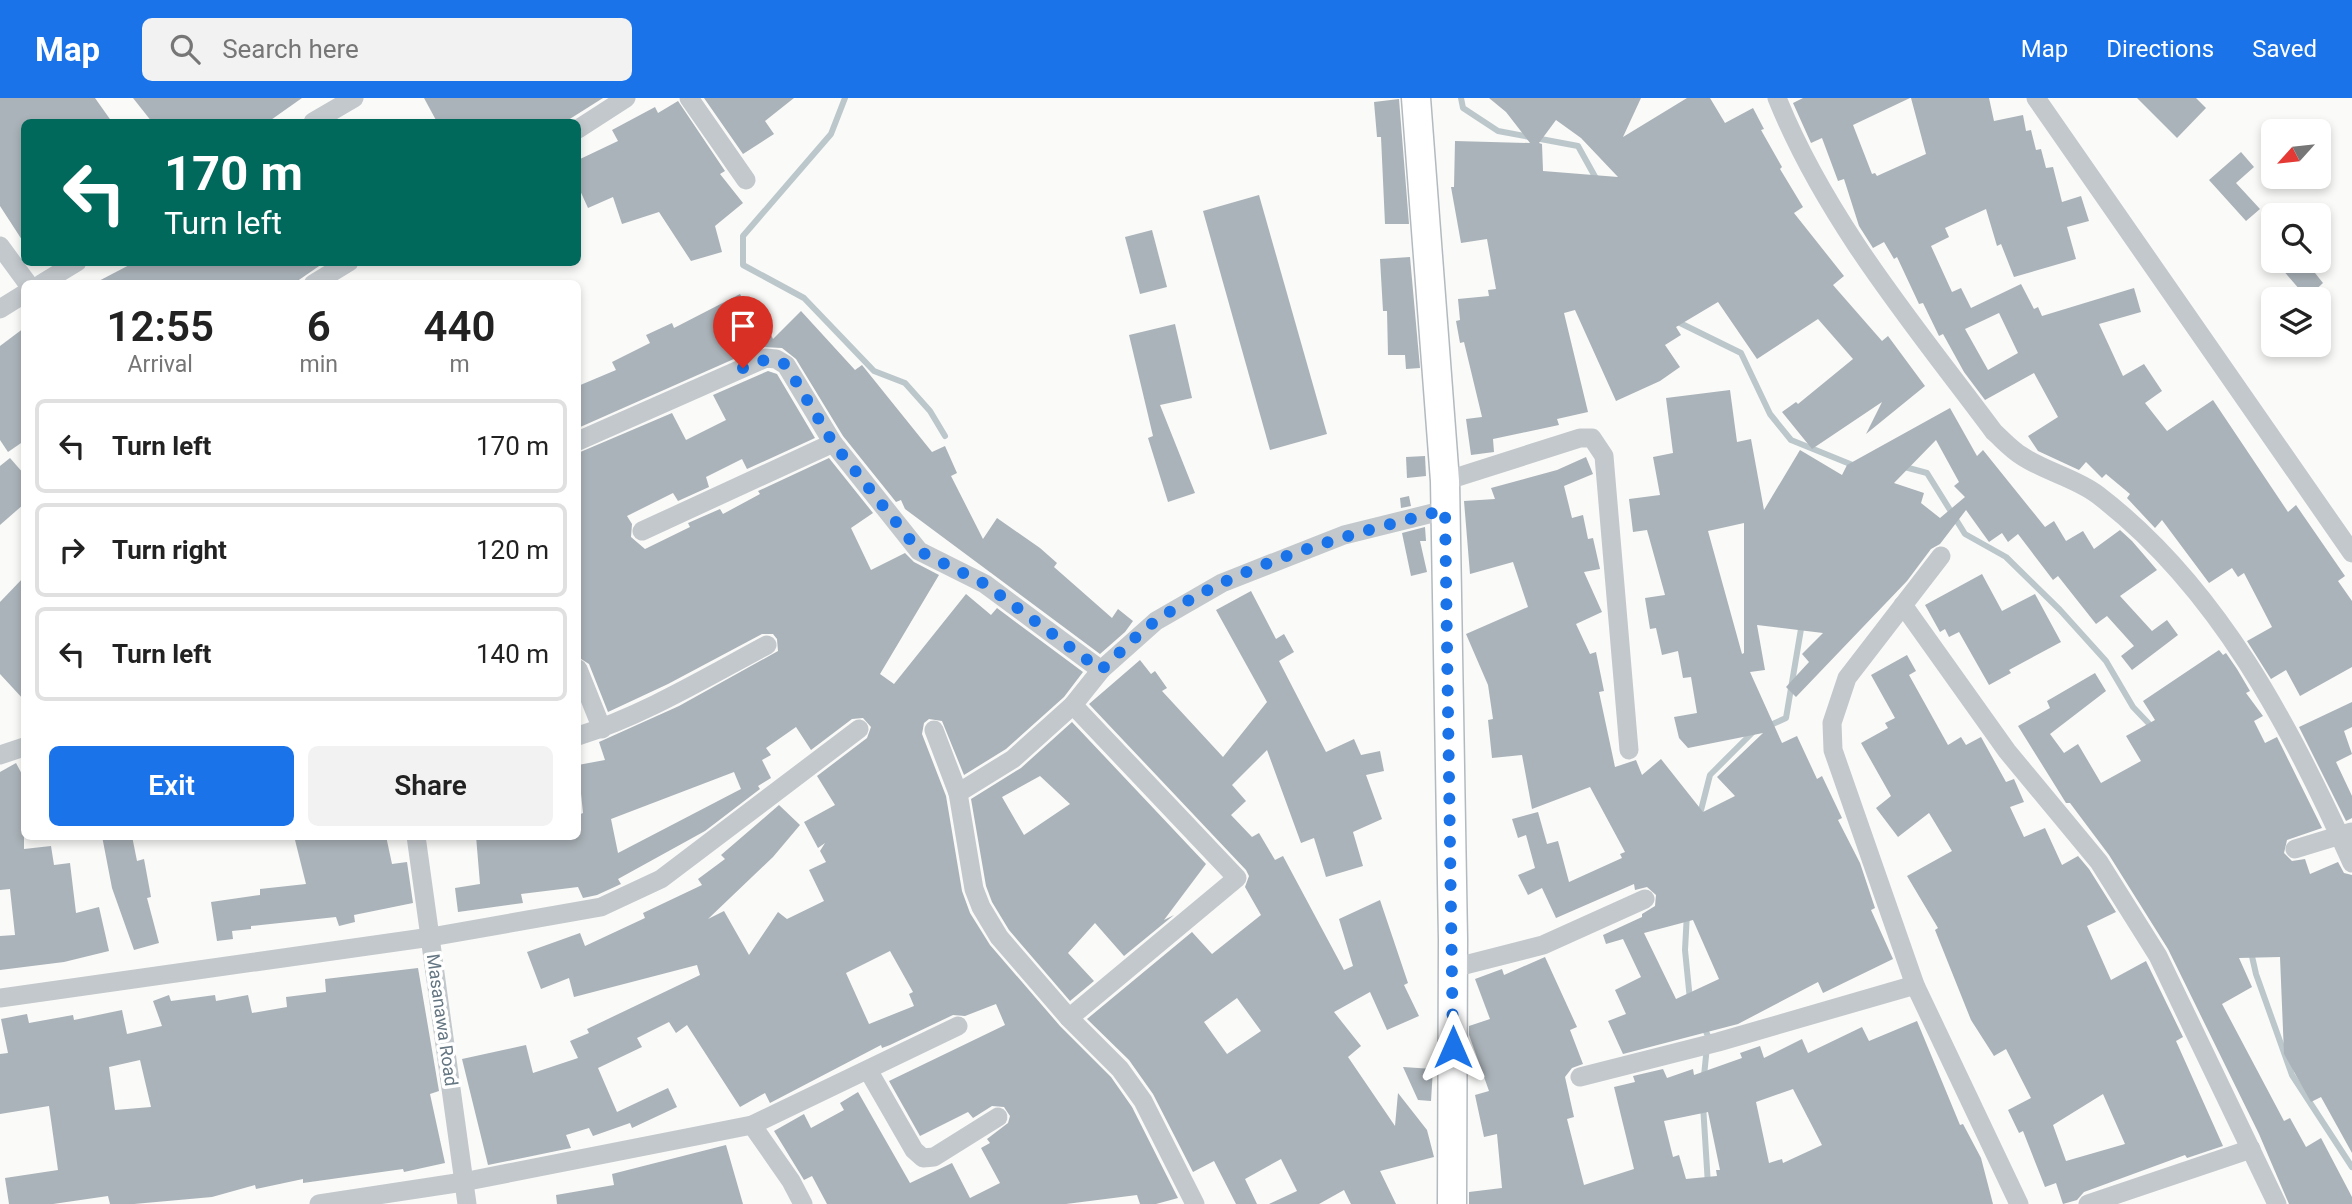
<!DOCTYPE html>
<html lang="en">
<head>
<meta charset="utf-8">
<style>
  :root { --surface:#fff; --page:#f2f2f2; --text:#222; --muted:#767676; --line:#e0e0e0; --accent:#1a73e8 }
  body { margin:0; font-family:Roboto,sans-serif; background:var(--page); color:var(--text); height:100vh; display:flex; flex-direction:column; font-size:26px; white-space:nowrap }
  * { box-sizing:border-box; margin:0 }
  p { font-size:23px; color:var(--muted) }
  .icon { flex:none; width:38px; height:38px; fill:none; stroke:currentColor; stroke-width:2; stroke-linecap:round; stroke-linejoin:round }
  .map { position:relative; flex:1; overflow:hidden }
  .panel { position:absolute; left:21px; top:182px; width:560px; height:560px; display:flex; flex-direction:column; background:var(--surface); border-radius:10px; box-shadow:0 4px 10px #0003 }
  .panel>* { flex:none }
  .hud { position:absolute; left:21px; top:21px; width:560px; height:147px; border-radius:10px; box-shadow:0 4px 10px #0003; background:#00695c; color:#fff; overflow:hidden }
  .needle { width:46px; rotate:243deg }
  .controls { position:absolute; left:2261px; top:21px; display:grid; gap:14px }
  .controls a { display:grid; place-items:center; width:70px; height:70px; border-radius:10px; background:var(--surface); box-shadow:0 4px 10px #0003; font-size:35px }
  .pin { position:absolute; display:grid; place-items:center; width:60px; height:60px; color:#fff; margin:-72px -30px; border-radius:50% 50% 50% 0; rotate:-45deg; box-shadow:0 0 7px #0007 }
  .pin .icon { rotate:45deg }
  .me { position:absolute; width:77px; margin:-38px; rotate:0deg; stroke-linejoin:round; filter:drop-shadow(0 0 5px #0008) }
  .turn { display:flex; align-items:center; gap:24px; height:147px; padding:0 28px; font-size:32px }
  .turn .icon { width:91px; height:91px; stroke-width:2.5 }
  .turn b { display:block; font-size:49px; line-height:60px }
  .eta { display:flex; justify-content:space-evenly; align-items:center; height:119px; text-align:center }
  .eta b { font-size:42px; font-weight:600; line-height:49px }
  .button { display:flex; gap:14px; margin-top:auto; padding:14px 28px }
  .button a { flex:1; height:80px; border-radius:10px; background:var(--accent); color:#fff; font-size:28px; font-weight:600; line-height:80px; text-align:center }
  .button a+a { background:var(--page); color:var(--text) }
  ul { padding:0; list-style:none }
  li { display:flex; align-items:center; gap:21px; height:94px; margin:0 14px 10px; padding:0 14px; border:4px solid var(--line); border-radius:10px }
  li div { flex:1 }
  li b { display:block; font-size:26px }
  li em { font-style:normal }
  header { display:flex; align-items:center; gap:42px; box-sizing:border-box; height:98px; padding:0 35px; background:var(--accent); color:#fff }
  header strong { font-size:33px }
  nav { display:flex; gap:38px; margin-inline-start:auto; font-size:24px }
  .search { width:490px; height:63px; background:var(--page); display:flex; align-items:center; gap:18px; box-sizing:border-box; padding:0 24px; border-radius:10px; color:var(--muted); font-size:26px }
  .map>svg:first-child { display:block }
</style>
</head>
<body>
<header>
<strong>Map</strong>
<div class="search"><svg class="icon" aria-label="search" viewBox="0 0 24 24"><circle cx="10" cy="10" r="6"/><path d="M15 15l6 6"/></svg>Search here</div>
<nav><a>Map</a><a>Directions</a><a>Saved</a></nav>
</header>
<div class="map">
<svg width="2352" height="1106" viewBox="0 0 2352 1106">
  <rect width="100%" height="100%" fill="#fafaf8"/>
  <g fill="none" stroke-linecap="round" stroke-linejoin="round">
    <g stroke="#bbc7cb" stroke-width="6">
      <polyline points="845,0 831,36 743,138 743,167 804,200 874,273 905,285 930,313 945,338"/>
      <polyline points="1461,0 1463,10 1498,33 1578,48 1598,84"/>
      <polyline points="1676,220 1678,224 1741,255 1770,316 1791,342 1855,368"/>
      <polyline points="1901,368 1927,375 1965,436 2006,459 2060,512 2106,563 2133,609 2154,631"/>
      <polyline points="1766,629 1786,620 1802,525"/>
      <polyline points="1699,720 1710,677 1753,634"/>
      <polyline points="1687,815 1685,852 1690,902"/>
      <polyline points="2251,854 2256,876 2292,977 2352,1069"/>
      <polyline points="1703,927 1708,938 1704,978"/>
      <polyline points="1703,1007 1708,1087"/>
    </g>
  </g>
  <g fill="#aab3b9" fill-rule="evenodd">
    <polygon points="0,0 95,0 112,24 24,24 24,145 0,108"/>
    <polygon points="133,0 302,0 268,24 152,24"/>
    <polygon points="424,0 603,0 565,24 437,24"/>
    <polygon points="704,0 794,0 765,23 774,36 743,56"/>
    <path d="M1489,0h152l-18,39 64,-39h23l15,25 28,-15 11,21 -3,1 21,37 -2,2 23,38 -9,6 50,63 -11,9 49,56 6,-5 37,50 -59,48 16,-32 -70,47 -30,-37 14,-10 2,2 55,-45 -35,-40 -61,40 -39,-57 -42,25 5,8 -16,10 15,22 -20,14 -44,20 -41,-91 -11,3 24,99 -31,7 2,6 -66,14 1,13 -23,3 -5,-36 16,-2 -18,-75 -4,1 -4,-22 4,-1 -2,-21 31,-3 -1,-6 8,-1 -9,-50 -26,4 -10,-56h3l1,-46 75,2 -24,-31zM1556,22l25,18 37,39 -75,-6 -1,-27 -3,-1z"/>
    <path d="M1803,0h107l-57,27 19,49 3,-1 2,3 49,-22 -15,-56h78l5,23 29,-6 3,16 5,-1 5,20 5,-1 5,19 7,-1 9,35 19,-6 8,25 -22,6 9,32 -62,18 -13,-33 -4,2 -11,-37 -41,19 4,9 -18,9 21,46 9,-4 10,20 50,-24 13,25 4,-2 4,9 92,-28 7,24 -42,12 24,52 21,-12 18,27 -17,12 22,28 46,-31 75,112 8,-7 49,71 -7,5 14,20v66l-52,29 -14,-26 -15,9 -24,-38 25,-14 -28,-54 -6,4 -6,-9 -23,15 -47,-63 -7,8 -28,-30 3,-4 -24,-20 -4,4 -16,-16 -7,8 -41,-19 -10,-15 30,-19 -24,-44 -49,27 -21,-28 -21,-38 -4,2 -16,-33 -4,1 -22,-47 -3,2 -10,-17 -11,6 -14,-22 -15,-47 -6,2 -16,-43 -11,5 -18,-40zM1999,215l19,40 -30,17 -23,-41z"/>
    <polygon points="2137,0 2196,0 2206,10 2177,40"/>
    <polygon points="1399,1 1409,126 1385,126 1381,39 1377,39 1374,4"/>
    <polygon points="678,3 725,73 720,76 743,105 715,128 722,154 691,163 659,114 622,126 613,99 588,110 578,88 578,62 618,43 612,32 655,9 658,15"/>
    <polygon points="2241,54 2254,69 2236,85 2260,111 2246,123 2209,82"/>
    <polygon points="1259,97 1327,336 1270,352 1203,113"/>
    <polygon points="1152,132 1167,189 1140,196 1125,139"/>
    <polygon points="1410,159 1420,270 1406,271 1405,257 1388,257 1387,213 1383,213 1380,161"/>
    <polygon points="2275,163 2329,163 2315,175 2323,185 2307,200"/>
    <polygon points="135,164 325,164 293,186 93,186"/>
    <polygon points="740,196 758,229 766,226 773,241 801,213 855,272 862,267 932,354 945,348 957,375 951,378 983,441 997,420 1040,450 1057,465 1054,469 1112,520 1118,511 1133,523 1125,534 1100,556 905,411 901,402 896,404 843,338 796,261 782,250 761,249 578,330 578,288 616,272 612,264 650,245 646,237 672,225 674,230"/>
    <polygon points="1175,226 1192,300 1160,307 1195,395 1168,404 1148,340 1153,338 1129,237"/>
    <polygon points="24,230 24,343 8,354 0,342 0,248"/>
    <path d="M768,273l9,3 38,64 -68,31 -5,-10 -36,18 3,10 -31,14 -5,-8 -46,23 5,8 -1,13 14,12 45,-22 -2,-4 32,-14 3,5 37,-20 -2,-3 71,-33 44,55 -22,15 20,42 34,-17 9,9 25,13 -59,99 14,10 72,-90 25,21 6,-7 86,64 -19,25 -58,52 -42,26 -22,-54 -13,-2 -5,4 -2,11 24,62 16,95 8,22 20,32 70,81 51,51 21,30 46,91 -22,6h-16l-3,-9 -71,9h-239l-15,-28 -8,4 -30,-49 30,-17 7,14 33,-18 -4,-7 18,-11 52,91 42,-20 18,35 30,-15 -19,-35 9,-5 -3,-4 21,-16 2,-7 -6,-9 -12,-1 -19,12 -5,-6 -48,24 -31,-55 116,-56 -9,-21 -31,12 -12,-1 -63,30 -8,3 -1,-3 -111,58 -5,-10 -25,14 -53,-82 -11,8 -7,-11 -32,16 5,9 -44,21 19,44 51,-24 9,19 -45,21 -2,-5 -37,13 -4,-8 -23,7 5,13 -83,17 -26,-106 64,-14 7,28 45,-15 -8,-17 19,-8 -2,-4 113,-54 -3,-10 -123,32 -5,-19 -28,11 -14,-37 53,-19 5,13 60,-28 -2,-5 59,-28 -4,-6 27,-20 -4,-4 58,-50 21,20 -27,32 -65,62 16,-8 25,44 29,-43 9,7 37,-18 -15,-31 17,-8 -6,-11 5,-8 -7,5 -14,-26 31,-17 -18,-29 50,-38 4,-11 -8,-9 -11,1 -41,31 -15,-23 -30,21 5,7 -9,5 9,18 -13,8 2,3 -55,42 -87,48 3,5 -24,11 -14,3 -5,-11 -57,7 2,9 -65,9 -3,-24 25,-4 -4,-48h102v-21l5,-2 -5,-48 27,-5 -6,-18 80,-36 99,-55 -1,-12 -4,-5h-11l-94,50 -60,28 -19,-48 -11,-7v-204l94,-40 14,27 40,-20 -13,-25zM734,674l7,17 -123,64 -7,-34zM890,853l23,41 -4,2 5,12 -45,18 -23,-51z"/>
    <path d="M1730,292l7,52 14,-3 13,71 36,-60 42,25 5,-10 103,-57 27,48 6,-6 62,77 9,-6 12,20 17,-10 11,18 26,-19 12,11 25,29 -37,26 32,35 15,-11 11,15 -46,35 -11,-14 13,-10 -27,-30 -11,8 -38,-48 -5,4 -35,-46 -10,8 -6,-9 -13,9 -23,-32 -26,34 -9,5 -24,32 -111,116 -10,-10 23,-25 -7,-8 21,-21 -66,-8 8,45 -15,2 32,71 15,-7 20,43 5,-3 20,42 -4,2 22,43 15,45 -4,2 22,49 -70,34 -5,-11 -80,42 -115,30 -15,-33 18,-7 -11,-24 26,-13 -18,-38 -17,5 -3,-9 39,-18v-3l13,-8 1,-11 -9,-8 -12,3 -1,-6 -78,34 -14,-30 -14,7 -10,-20 17,-7 -9,-33 -8,3 -6,-19 26,-7 9,32 11,-3 11,41 53,-24 -2,-4 5,-2 -35,-65 -58,22 -10,-54 -30,3 -4,-38 5,-1 -5,-34 -22,-51 62,-27 -15,-45 -43,12 -6,-73 31,-2 -4,-11 66,-18 29,-13 7,17 -29,12 8,32 11,-3 5,24 5,-1 7,31 -16,3 18,40 -26,12 14,30 6,-2 8,39 -5,1 16,75 21,-7 6,15 19,-16 42,53 32,-16 -18,-19 46,-44 -75,15 -9,-10 -5,-21 23,-4 -6,-36 -8,1 -5,-27 -16,4 -6,-27 -6,1 -5,-31 20,-3 -18,-65 -14,2 -4,-33 31,-4 -7,-38 20,-4 -7,-55zM1936,342l23,42 -5,4 11,11 -25,21 -19,-15 3,-10 -30,-10zM1744,425v130l-2,1 -34,-123zM1693,822l26,59 -43,20 -32,-66z"/>
    <polygon points="1425,358 1426,378 1407,380 1406,359"/>
    <polygon points="10,360 24,376 24,406 0,427 0,368"/>
    <polygon points="1409,398 1411,408 1401,410 1400,400"/>
    <polygon points="1425,429 1426,443 1420,443 1427,474 1411,478 1402,435"/>
    <polygon points="1982,476 2002,513 2035,496 2061,544 2009,572 2011,575 1989,587 1959,534 1949,539 1945,531 1940,534 1925,507"/>
    <polygon points="24,479 24,602 0,576 0,504"/>
    <path d="M1251,493l25,48 8,-5 10,18 -15,9 47,91 28,-13 7,16 19,-4 4,20 -18,4 16,44 -29,13 10,34 -37,11 -12,-39 -13,5 -34,-93 -35,35 14,16 -15,14 21,22 7,-4 16,27 8,-4 61,114 9,-4 -14,-47 41,-19 28,83 -4,2 15,31 -32,14 -17,-38 -36,20 27,34 -13,11 47,69 3,-33 29,37 7,27 -54,14 16,33h-45l-7,-14 -25,14h-50l28,-13 -16,-32 -36,20 12,25h-21l-22,-43 -21,11 -40,-78 -24,-34 -42,-41 105,-87 20,22 49,-39 -16,-28 4,-11 -3,-6 -157,-166 51,-44 11,14 4,-3 12,17 -5,3 61,66 44,-55 -51,-92zM1237,900l24,33 -34,23 -23,-32z"/>
    <polygon points="2219,552 2223,557 2226,555 2237,571 2250,593 2246,595 2263,618 2254,623 2265,645 2277,639 2322,730 2287,742 2284,755 2292,763 2305,761 2310,776 2338,764 2344,775 2352,777 2352,1055 2321,999 2311,1004 2284,956 2280,859 2239,860 2252,889 2222,906 2284,1023 2290,1020 2306,1049 2321,1040 2352,1099 2352,1106 2289,1106 2259,1036 2168,851 2109,757 2070,705 2066,705 2018,628 2050,610 2047,603 2095,575 2106,593 2050,636 2064,655 2078,646 2101,685 2141,663 2126,638 2155,622 2143,603"/>
    <path d="M1907,557l9,16 -7,4 39,70 13,-8 5,8 15,-8 25,45 8,-3 10,23 -14,5 14,30 21,-9 17,37 16,-9 11,13 27,43 -29,14 24,54 35,-19 37,76 -7,4 47,105 -36,12 -2,-3 -101,37 -7,8 -14,4 -7,-21 -11,4 -22,-56 -4,2 -11,-23 23,-12 -25,-49 -12,7 -23,-36 -36,-90 3,-2 -31,-52 45,-25 -23,-38 -31,24 -22,-29 15,-12 -30,-53 27,-15 -3,-5 10,-5 -24,-43zM2103,996l22,50 -59,17 -13,-36z"/>
    <polygon points="2352,604 2352,629 2344,633 2352,656 2336,664 2352,698 2352,720 2346,723 2299,629"/>
    <path d="M1072,624l134,142 -42,56 10,-5 -50,41 -29,-33 -27,30 26,28 -24,20 -61,-71 -17,-28 -6,-16 -15,-87 50,-31zM1040,678l30,28 -46,31 -22,-38z"/>
    <polygon points="16,665 24,680 24,751 51,748 54,767 70,765 76,815 99,809 109,853 64,864 0,872 0,838 15,837 10,791 0,792 0,674"/>
    <polygon points="102,738 132,738 137,763 144,761 151,799 147,800 159,845 134,852 112,790"/>
    <polygon points="294,738 386,738 392,766 407,764 413,805 354,817 355,824 339,828 336,819 251,828 251,831 232,833 233,841 217,843 211,804 260,797 260,791 306,786"/>
    <path d="M1545,859l32,70 -7,3 13,34 -11,4 -7,9 9,40 -7,2 17,66 50,-16 -20,-82 21,-5 -2,-6 30,-7 4,9 26,-9 1,6 48,-17 -2,-5 20,-7 4,12 38,-19 6,14 54,-26 7,14 48,-20 43,104 3,-1 18,34 12,46h-524v-12l33,-4 -5,-54 -13,3 -9,-42 14,-4 -20,-56v-9l21,-7 -15,-40 27,-10 2,6zM1793,991l29,56 -39,18 -1,-4 -13,4 -13,-61zM1708,1014l12,58h-4l1,6 -31,3 -7,-24 -6,2 -9,-36z"/>
    <path d="M418,870l21,123 -9,3 15,69 -41,9 -1,-3 -100,14v-4l-47,10 -1,-4 -43,12 -78,7h-24l-2,-8 -55,8h-44l-4,-26 53,-8 -9,-64 -49,8v-60l8,-1 -7,-34 26,-5 2,9 44,-8 1,5 48,-10 5,24 35,-8 -9,-25 16,-6 2,6 44,-6 1,6 32,-6 4,18 35,-6 -1,-10 40,-5 -1,-13zM140,962l11,47 -36,3 -6,-43z"/>
    <polygon points="1403,969 1433,971 1431,1003 1418,1002"/>
    <polygon points="726,1047 743,1106 557,1106 556,1097 614,1087 612,1076"/>
  </g>
  <g fill="none" stroke-linecap="round" stroke-linejoin="round">
    <g stroke="#b3babf" stroke-width="31">
      <polyline id="secondary" points="1416,0 1445,383 1453,841 1452,1106"/>
    </g>
    <g stroke="#c3c8cc" stroke-width="19">
      <polyline points="689,0 746,82"/>
      <path d="M1777,0c50,124 138,228 217,334 9,8 18,18 28,24 24,16 54,22 76,39 120,92 193,232 254,368"/>
      <polyline points="2036,0 2352,455"/>
      <polyline points="313,24 354,0"/>
      <polyline points="578,31 626,0"/>
      <polyline points="0,148 28,186"/>
      <polyline points="41,186 77,164"/>
      <polyline points="313,186 349,164"/>
      <polyline points="0,211 24,196"/>
      <polyline points="578,343 766,260 776,261 786,267 833,345 919,453 985,486 1101,572"/>
      <polyline points="1445,383 1580,340 1592,340 1604,358 1629,652"/>
      <polyline points="642,433 833,345"/>
      <polyline points="1941,458 1847,580 1832,625 1833,652 1915,887 2019,1106"/>
      <polyline points="1903,507 2007,653 2099,764 2158,858 2277,1106"/>
      <polyline points="578,571 602,631"/>
      <polyline points="934,632 958,695 974,791 981,809 999,839 1069,920 1120,971 1143,1003 1195,1106"/>
      <path d="M578,638c66,-21 127,-58 189,-91"/>
      <polyline points="0,657 24,649"/>
      <polyline points="958,695 1013,661 1073,607 1101,572 1156,523 1222,485 1344,437 1445,412"/>
      <polyline points="416,738 467,1106"/>
      <polyline points="2295,751 2351,734"/>
      <polyline points="1453,870 1543,847 1645,801"/>
      <polyline points="0,900 431,839 601,809 661,781 859,631"/>
      <polyline points="1069,920 1237,780 1073,607"/>
      <polyline points="868,972 914,1052 923,1060 934,1059 998,1019"/>
      <polyline points="1580,979 1718,944 1915,887"/>
      <polyline points="752,1027 791,1083 803,1106"/>
      <polyline points="319,1106 463,1084 752,1027 958,928"/>
      <polyline points="2088,1106 2251,1051"/>
    </g>
    <use href="#secondary" stroke="#fff" stroke-width="28"/>
  </g>
  <g fill="none" stroke-linecap="round" stroke-linejoin="round">
    <path stroke="#1a73e8" stroke-width="12" stroke-dasharray="0 21.6" d="M743,270c17,-7 27,-13 43,-3l47,78 86,108 66,33 116,86c18,-16 36,-36 56,-50 86,-58 189,-85 288,-110l8,537"/>
  </g>
  <g text-anchor="middle" stroke-width="7" stroke-linejoin="round" paint-order="stroke">
    <g font-size="18" fill="#657683" stroke="#fff">
      <text transform="translate(442 922) rotate(82)" y="6">Masanawa Road</text>
    </g>
  </g>
</svg>
<div class="controls">
<a><svg class="needle" viewBox="-14 -14 28 28"><path d="M0-13l5 13h-10z" fill="#e53935"/><path d="M0 13l5-13h-10z" fill="#767676"/></svg></a>
<a><svg class="icon" aria-label="search" viewBox="0 0 24 24"><circle cx="10" cy="10" r="6"/><path d="M15 15l6 6"/></svg></a>
<a><svg class="icon" aria-label="layers" viewBox="0 0 24 24"><path d="M12 4l9 5-9 5-9-5zM3 14l9 5 9-5"/></svg></a>
</div>
<div class="pin" style="left:743px;top:270px;background:#d93025"><svg class="icon" aria-label="arrive" viewBox="0 0 24 24"><path d="M6 21V4h12l-3 4 3 4H6"/></svg></div>
<svg class="me" style="left:1453px;top:949px" viewBox="-20 -20 40 40"><path d="M0-17L14 15 0 8-14 15z" fill="#1a73e8" stroke="#fff" stroke-width="4"/></svg>
<div class="hud">
<div class="turn"><svg class="icon" aria-label="left" viewBox="0 0 24 24"><path d="M17 20v-9H6M10 6l-5 5 5 5"/></svg><div><b>170 m</b>Turn left</div></div>
</div>
<section class="panel">
<div class="eta">
<div><b>12:55</b><p>Arrival</p></div>
<div><b>6</b><p>min</p></div>
<div><b>440</b><p>m</p></div>
</div>
<ul>
<li><svg class="icon" aria-label="left" viewBox="0 0 24 24"><path d="M17 20v-9H6M10 6l-5 5 5 5"/></svg><div><b>Turn left</b></div><em>170 m</em></li>
<li><svg class="icon" aria-label="right" viewBox="0 0 24 24"><path d="M7 20v-9h11M14 6l5 5-5 5"/></svg><div><b>Turn right</b></div><em>120 m</em></li>
<li><svg class="icon" aria-label="left" viewBox="0 0 24 24"><path d="M17 20v-9H6M10 6l-5 5 5 5"/></svg><div><b>Turn left</b></div><em>140 m</em></li>
</ul>
<div class="button"><a>Exit</a><a>Share</a></div>
</section>
</div>
</body>
</html>
